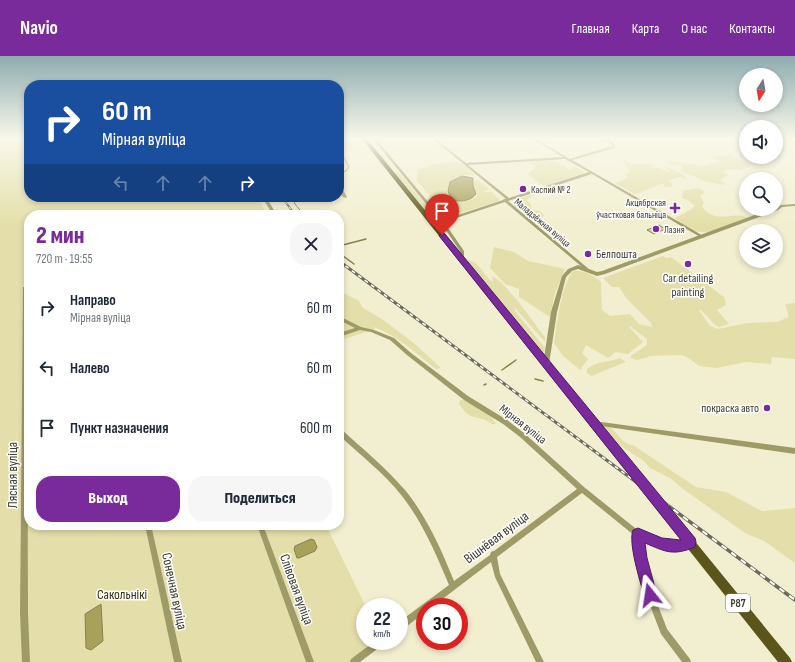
<!DOCTYPE html>
<html lang="ru">
<head>
<meta charset="utf-8">
<style>
  :root { --surface:#fff; --page:#f6f6f7; --text:#1f2937; --muted:#747a83; --accent:#792a9b }
  body { margin:0; font-family:"Sofia Sans Condensed",sans-serif; background:var(--page); color:var(--text); height:100vh; display:flex; flex-direction:column; font-size:15px; white-space:nowrap }
  * { box-sizing:border-box; margin:0 }
  p { font-size:13px; color:var(--muted) }
  .icon { flex:none; width:22px; height:22px; fill:none; stroke:currentColor; stroke-width:2; stroke-linecap:round; stroke-linejoin:round }
  .map { position:relative; flex:1; overflow:hidden }
  .panel { position:absolute; left:24px; top:154px; width:320px; height:320px; display:flex; flex-direction:column; background:var(--surface); border-radius:16px; box-shadow:0 2px 6px #0003 }
  .panel>* { flex:none }
  .hud { position:absolute; left:24px; top:24px; width:320px; height:122px; border-radius:16px; box-shadow:0 2px 6px #0003; background:#1a4fa0; color:#fff; overflow:hidden }
  .needle { width:26px; rotate:191deg }
  .controls { position:absolute; left:739px; top:12px; display:grid; gap:8px }
  .controls a { display:grid; place-items:center; width:44px; height:44px; border-radius:50%; background:var(--surface); box-shadow:0 2px 6px #0003; font-size:20px }
  .speed { position:absolute; left:356px; top:542px; display:flex; gap:8px; font-size:20px; font-weight:700; text-align:center }
  .speed>* { display:grid; place-content:center; width:52px; height:52px; border-radius:50%; background:var(--surface); box-shadow:0 2px 6px #0003; line-height:1 }
  .speed small { font-size:10px; font-weight:400 }
  .speed .limit { border:6px solid #d22; background:#fff; color:#111 }
  .pin { position:absolute; display:grid; place-items:center; width:34px; height:34px; color:#fff; margin:-41px -17px; border-radius:50% 50% 50% 0; rotate:-45deg; box-shadow:0 0 4px #0007 }
  .pin .icon { rotate:45deg }
  .me { position:absolute; width:44px; margin:-22px; rotate:345deg; stroke-linejoin:round; filter:drop-shadow(0 0 3px #0008) }
  .turn { display:flex; align-items:center; gap:14px; height:84px; padding:0 12px; font-size:18px }
  .turn .icon { width:52px; height:52px; stroke-width:2.5 }
  .turn b { display:block; font-size:28px; line-height:34px }
  .lanes { display:flex; align-items:center; height:38px; padding:0 12px; background:#0003; justify-content:center; gap:20px; direction:ltr }
  .lanes .off { opacity:.35 }
  .round { display:grid; place-items:center; flex:none; width:42px; height:42px; border-radius:16px; background:var(--page) }
  .head { display:flex; align-items:center; justify-content:space-between; height:68px; padding:0 12px }
  h1 { font-size:24px; font-weight:800; line-height:30px; color:var(--accent) }
  .primary-button { display:flex; gap:8px; margin-top:auto; padding:8px 12px }
  .primary-button a { flex:1; height:46px; border-radius:16px; background:var(--accent); color:#fff; font-size:16px; font-weight:800; line-height:46px; text-align:center }
  .primary-button a+a { background:var(--page); color:var(--text) }
  ul { padding:0; list-style:none }
  li { display:flex; align-items:center; gap:12px; height:60px; padding:0 12px }
  li div { flex:1 }
  li b { display:block; font-size:15px }
  li em { font-style:normal }
  header { display:flex; align-items:center; gap:24px; box-sizing:border-box; height:56px; padding:0 20px; background:var(--accent); color:#fff }
  header strong { font-size:19px }
  nav { display:flex; gap:22px; margin-inline-start:auto; font-size:14px }
  .map>svg:first-child { display:block }
</style>
</head>
<body>
<header>
<strong>Navio</strong>
<nav><a>Главная</a><a>Карта</a><a>О нас</a><a>Контакты</a></nav>
</header>
<div class="map">
<svg width="795" height="606" viewBox="0 0 795 606">
  <rect width="100%" height="100%" fill="#f2efd0"/>
  <g fill="#e4dfaa">
    <polygon points="0,83 29,83 29,141 257,141 268,159 29,159 29,469 326,469 366,551 365,585 380,585 350,606 0,606"/>
    <polygon points="729,99 751,109 741,114 727,113 722,117 729,119 724,121 721,124 725,128 724,129 703,125 692,119 686,118 680,113 683,112 681,109 669,108 669,105 704,110 720,105 710,101"/>
    <polygon points="540,104 556,105 570,114 576,111 584,117 548,129 542,129 528,118 536,111 530,106"/>
    <path d="M623,104l4,1 1,2c8,3 19,-1 27,2l-5,4 8,-2 13,6 -7,-6c5,0 20,7 23,12l-9,-2 -10,4 5,3 -2,3h-7v-4l-29,11 -20,-11 13,-5 -3,-3 5,-3z"/>
    <path d="M456,106l6,2 13,11h-13l-12,7 -3,9 2,8c10,4 21,4 29,-4l-5,-9 1,-5 4,-1 11,9 -6,3h9l7,7v2l-48,15 -4,-1 -31,-35 3,-11 7,-1 3,-3z"/>
    <polygon points="394,116 397,116 402,120 438,164 432,163"/>
    <path d="M698,132l7,4 -5,4 4,7 -2,3c11,20 35,4 45,12 -27,10 -48,26 -72,0l15,-8 5,-4 -7,-6 -6,-2 1,-7z"/>
    <polygon points="542,135 547,135 533,139 527,144 531,148 531,154 539,155 544,159 543,161 536,161 530,156 515,151 513,147 515,144"/>
    <polygon points="494,191 514,196 528,205 565,213 555,237 550,261 519,241 519,233 505,228 490,212"/>
    <path d="M663,200l3,2 5,-1 53,40 2,8 -9,5 12,14 -10,3 -5,-3 -13,-14h-2l11,16 8,3 29,-6 30,-1 12,-5 -4,-13 10,-1v56l-23,-2 -1,7 -25,-2 -29,6 -18,-2 -9,-7 -8,-4 -31,1 -14,4 -7,-2 2,-3 15,-10v-6l-16,-12 1,-1 -3,1 14,15 -15,12 -12,-2 -8,6 -22,-13 -4,8 6,6 -8,11 -17,-14 -9,-13c3,-19 7,-57 19,-72 11,-1 19,4 28,11l1,28 8,6 20,-2 9,10 13,3 -1,-4 -24,-24 -8,-12h-7l-9,-9z"/>
    <path d="M468,204c13,3 15,15 25,22l-1,-6c14,6 42,47 53,61v5l-30,-34v3l30,37 -2,9 -75,-93z"/>
    <path d="M339,235l19,9 5,8 19,11 33,25 26,24 -5,1c-19,-15 -40,-35 -63,-42l2,2 -36,12z"/>
    <path d="M620,302l6,4 -35,14 -4,-3v-4c10,-9 21,-6 33,-11z"/>
    <path d="M460,344h5l25,15 6,9h-4c-7,-6 -13,-5 -21,-8 -5,-2 -9,-8 -12,-12z"/>
    <path d="M606,370c12,3 14,18 27,19l63,42 30,5 36,19 33,-3v55l-31,-22 -19,-8 -62,-44 -13,-11 -20,-10 -6,-7 -22,-14 -17,-19z"/>
  </g>
  <g fill="#a8a15c" stroke="#88824e">
    <path d="M462,120l11,2v8l3,8c-5,7 -17,9 -25,5l-3,-8 2,-9z"/>
    <polygon points="311,483 314,484 317,491 315,495 299,502 297,502 294,493 295,490"/>
    <polygon points="101,548 103,585 91,594 86,592 85,558"/>
  </g>
  <g fill="none" stroke-linecap="round" stroke-linejoin="round">
    <g stroke="#88824e" stroke-width="1">
      <polyline points="339,93 349,111 346,115 339,117"/>
      <polyline points="293,141 295,148 304,159"/>
    </g>
    <g stroke="#88824e" stroke-width="1.5">
      <polyline points="339,190 366,183"/>
      <polyline points="339,197 354,208"/>
      <polyline points="502,314 516,304"/>
      <polyline points="535,323 543,325"/>
      <polyline points="484,329 486,328"/>
    </g>
  </g>
  <polygon fill="#d9d28b" stroke="#8a876a" points="659,169 665,173 654,178 647,174"/>
  <g fill="none" stroke-linecap="round" stroke-linejoin="round">
    <g fill="#9f9b69" fill-rule="evenodd">
      <path d="M373,83h3l67,81 60,-20 1,-1h2l-73,-60h3l30,24 97,-6 -30,-18h3l34,20 42,-13v-1l-8,-6h3l8,5v4l-43,12 133,77 -2,1h-1l-110,-64 -84,27 82,69v2h-2l-83,-70 -61,20 20,29v9l-2,1h-1l-1,-10 -19,-28 -9,2v-2l8,-2zM565,103l24,13 -80,26 -41,-33z"/>
      <polygon points="339,129 341,130 347,141 346,142 343,141 339,133"/>
      <polygon points="262,141 266,141 277,159 273,159"/>
      <polygon points="23,231 25,231 27,232 28,557 30,606 22,606 20,557 23,232"/>
      <path d="M339,260l22,11 13,3 20,8 17,15 57,43 39,24 17,13 60,54 56,45 22,9 18,2 10,-3 2,1 1,2 -1,2 -12,4 -18,-2 -20,-8 2,19 10,37 13,34 23,30 1,3h-9l-21,-28 -15,-39 -8,-37 -3,-22 -53,-43 -85,64 3,17 44,88h-8l-41,-85 -4,-15 -59,45h-7v5l-23,18 -3,1v-9l50,-37c-13,-31 -26,-62 -47,-89 -18,-23 -42,-41 -63,-61v-6h2c22,20 45,39 64,61 22,27 36,59 49,91l36,-26 1,-3 2,-1h1l83,-62 -57,-52 -17,-13 -39,-24 -57,-45 -17,-15 -19,-8 -11,-2 -21,7v-4l16,-5 -16,-8z"/>
      <polygon points="593,366 601,366 795,392 795,398 601,370 593,370 592,368"/>
      <polygon points="145,469 151,469 182,606 174,606"/>
      <polygon points="257,469 263,469 314,606 306,606"/>
      <polygon points="375,585 385,585 384,588 360,606 350,606 351,603"/>
    </g>
    <polygon fill="#9f9b69" fill-rule="evenodd" points="795,148 795,150 782,151 778,154 605,218 597,220 578,213 572,215 566,221 557,256 549,308 548,310 544,310 543,308 551,256 562,220 568,213 578,209 597,216 602,215 771,153 776,153 776,151 781,149"/>
    <polygon fill="#5b551c" fill-rule="evenodd" points="362,83 367,83 790,602 792,606 778,606"/>
    <g stroke="#6c6b5a" stroke-width="2">
      <polyline id="rail-far2" points="282,141 295,159"/>
    </g>
    <g stroke="#6c6b5a" stroke-width="3">
      <polyline id="rail-far1" points="339,205 636,426"/>
    </g>
    <g stroke="#6c6b5a" stroke-width="3.5">
      <polyline id="rail" points="635,425 795,544"/>
    </g>
    <use href="#rail-far2" stroke="#fff" stroke-width="1" stroke-dasharray="3" stroke-linecap="butt"/>
    <use href="#rail-far1" stroke="#fff" stroke-width="1.5" stroke-dasharray="4" stroke-linecap="butt"/>
    <use href="#rail" stroke="#fff" stroke-width="2" stroke-dasharray="6" stroke-linecap="butt"/>
  </g>
  <linearGradient id="sky" x2="0" y2="1"><stop stop-color="#8eacb0"/><stop offset="0.49" stop-color="#f9f8ea"/><stop offset="1" stop-color="#f9f8ea" stop-opacity="0"/></linearGradient>
  <rect width="795" height="168" fill="url(#sky)"/>
  <path fill="#792a9b" stroke="#4f1b65" d="M442,177l3,1 250,304 1,4 -1,5c-22,9 -29,5 -50,-4l2,15 10,37 -2,5 -5,2 -4,-2 -2,-5c-4,-14 -16,-52 -11,-65l5,-2 24,10 19,2 -241,-303 -1,-2z"/>
  <g fill="#792a9b" stroke="#fff" stroke-width="1.5">
    <circle cx="523" cy="133" r="4"/>
    <path d="M673 146h4v4h4v4h-4v4h-4v-4h-4v-4h4z"/>
    <circle cx="656" cy="173" r="4"/>
    <circle cx="588" cy="198" r="4"/>
    <circle cx="688" cy="208" r="4"/>
    <circle cx="767" cy="352" r="4"/>
  </g>
  <g text-anchor="middle" stroke-width="3" stroke-linejoin="round" paint-order="stroke">
    <g font-size="10" fill="#3c3b2f" stroke="#fff" text-anchor="start">
      <text x="531" y="137">Каспий № 2</text>
      <text x="666" y="150" text-anchor="end">Акцябрская<tspan x="666" dy="12">ўчастковая бальніца</tspan></text>
      <text x="664" y="177">Лазня</text>
    </g>
    <g font-size="10" fill="#3c3b2f" stroke="#fff">
      <text transform="translate(543 166) rotate(40)" y="4">Маладзёжная вуліца</text>
    </g>
    <rect fill="#fff" stroke="#76766d" stroke-width="1" x="726" y="538" width="24" height="18" rx="3"/>
    <g font-size="11" font-weight="bold" fill="#3c3b2f">
      <text x="738" y="551">Р87</text>
    </g>
    <g font-size="12" fill="#3c3b2f" stroke="#fff" text-anchor="start">
      <text x="596" y="202">Белпошта</text>
      <text x="688" y="226" text-anchor="middle">Car detailing<tspan x="688" dy="14">painting</tspan></text>
      <text x="759" y="356" text-anchor="end">покраска авто</text>
    </g>
    <g font-size="12" fill="#3c3b2f" stroke="#fff">
      <text transform="translate(523 368) rotate(38)" y="4">Мірная вуліца</text>
    </g>
    <g font-size="14" fill="#3c3b2f" stroke="#fff">
      <text transform="translate(12 419) rotate(-90)" y="5">Лясная вуліца</text>
      <text transform="translate(496 481) rotate(-37)" y="5">Вішнёвая вуліца</text>
      <text transform="translate(297 533) rotate(70)" y="5">Слівовая вуліца</text>
      <text transform="translate(175 535) rotate(78)" y="5">Сонечная вуліца</text>
    </g>
    <g font-size="14" fill="#343112" stroke="#fff">
      <text x="122" y="543">Сакольнікі</text>
    </g>
  </g>
</svg>
<div class="controls">
<a><svg class="needle" viewBox="-14 -14 28 28"><path d="M0-13l5 13h-10z" fill="#e53935"/><path d="M0 13l5-13h-10z" fill="#747a83"/></svg></a>
<a><svg class="icon" aria-label="sound" viewBox="0 0 24 24"><path d="M4 9h4l5-4v14l-5-4H4zM17 9q2 3 0 6"/></svg></a>
<a><svg class="icon" aria-label="search" viewBox="0 0 24 24"><circle cx="10" cy="10" r="6"/><path d="M15 15l6 6"/></svg></a>
<a><svg class="icon" aria-label="layers" viewBox="0 0 24 24"><path d="M12 4l9 5-9 5-9-5zM3 14l9 5 9-5"/></svg></a>
</div>
<div class="speed"><div>22<small>km/h</small></div><div class="limit">30</div></div>
<div class="pin" style="left:442px;top:179px;background:#d93025"><svg class="icon" aria-label="arrive" viewBox="0 0 24 24"><path d="M6 21V4h12l-3 4 3 4H6"/></svg></div>
<svg class="me" style="left:650px;top:539px" viewBox="-20 -20 40 40"><path d="M0-17L14 15 0 8-14 15z" fill="#792a9b" stroke="#fff" stroke-width="4"/></svg>
<div class="hud">
<div class="turn"><svg class="icon" aria-label="right" viewBox="0 0 24 24"><path d="M7 20v-9h11M14 6l5 5-5 5"/></svg><div><b>60 m</b>Мірная вуліца</div></div>
<div class="lanes"><svg class="icon off" aria-label="left" viewBox="0 0 24 24"><path d="M17 20v-9H6M10 6l-5 5 5 5"/></svg><svg class="icon off" aria-label="ahead" viewBox="0 0 24 24"><path d="M12 20V5M6 11l6-6 6 6"/></svg><svg class="icon off" aria-label="ahead" viewBox="0 0 24 24"><path d="M12 20V5M6 11l6-6 6 6"/></svg><svg class="icon" aria-label="right" viewBox="0 0 24 24"><path d="M7 20v-9h11M14 6l5 5-5 5"/></svg></div>
</div>
<section class="panel">
<div class="head"><div><h1>2 мин</h1><p>720 m · 19:55</p></div><a class="round"><svg class="icon" aria-label="close" viewBox="0 0 24 24"><path d="M6 6l12 12M18 6L6 18"/></svg></a></div>
<ul>
<li><svg class="icon" aria-label="right" viewBox="0 0 24 24"><path d="M7 20v-9h11M14 6l5 5-5 5"/></svg><div><b>Направо</b><p>Мірная вуліца</p></div><em>60 m</em></li>
<li><svg class="icon" aria-label="left" viewBox="0 0 24 24"><path d="M17 20v-9H6M10 6l-5 5 5 5"/></svg><div><b>Налево</b></div><em>60 m</em></li>
<li><svg class="icon" aria-label="arrive" viewBox="0 0 24 24"><path d="M6 21V4h12l-3 4 3 4H6"/></svg><div><b>Пункт назначения</b></div><em>600 m</em></li>
</ul>
<div class="primary-button"><a>Выход</a><a>Поделиться</a></div>
</section>
</div>
</body>
</html>
